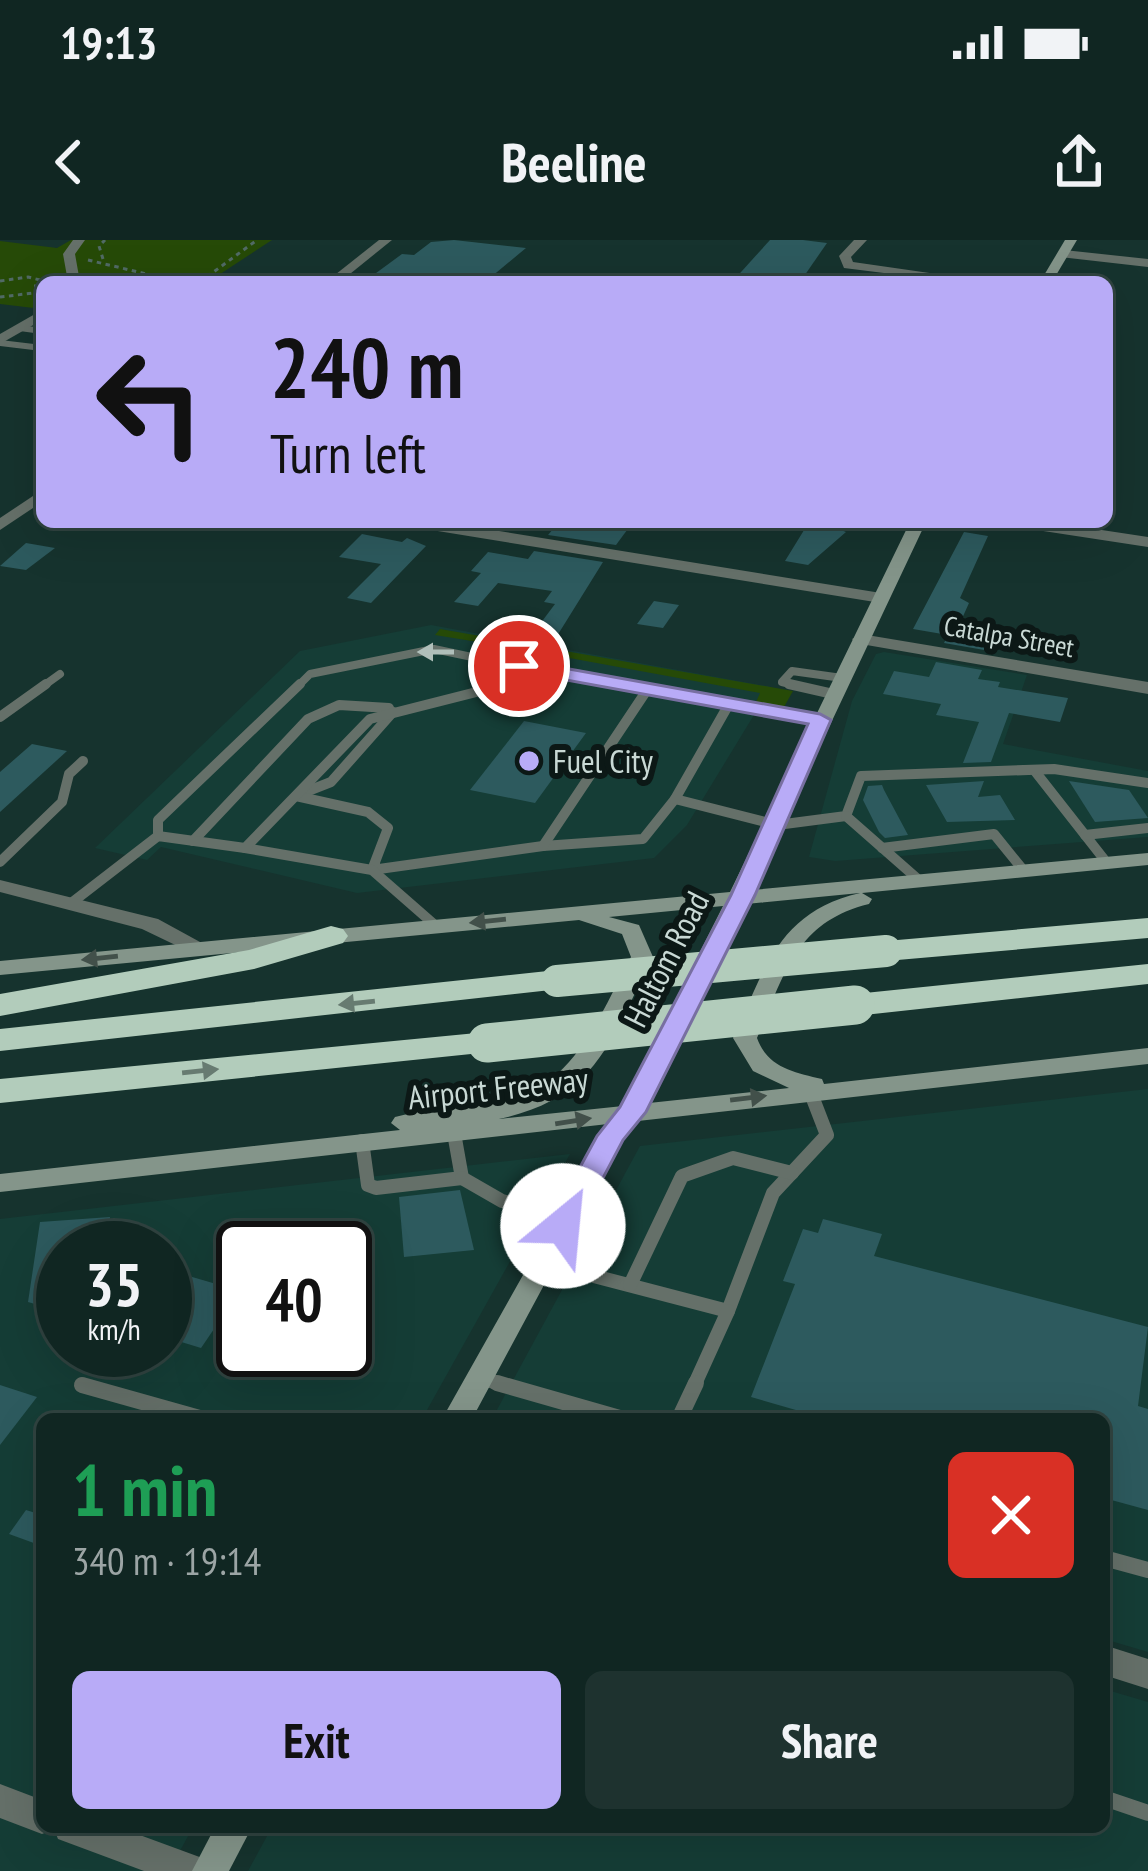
<!DOCTYPE html>
<html lang="en">
<head>
<meta charset="utf-8">
<style>
  :root { --surface:#102622; --page:#1e322f; --text:#f1f3f6; --muted:#9ca5a5; --line:#304340; --accent:#b8abf7 }
  body { margin:0; font-family:"PT Sans Narrow",sans-serif; background:var(--page); color:var(--text); height:100vh; display:flex; flex-direction:column; font-size:45px; white-space:nowrap }
  * { box-sizing:border-box; margin:0 }
  p { font-size:39px; color:var(--muted) }
  .icon { flex:none; width:66px; height:66px; fill:none; stroke:currentColor; stroke-width:2; stroke-linecap:round; stroke-linejoin:round }
  .map { position:relative; flex:1; overflow:hidden }
  .side { position:absolute; left:36px; top:1173px; width:1074px; height:420px; display:flex; flex-direction:column; background:var(--surface); border-radius:18px; box-shadow:0 12px 48px #0002,0 0 0 3px var(--line) }
  .side>* { flex:none }
  .hud { position:absolute; left:36px; top:36px; width:1077px; height:252px; border-radius:18px; box-shadow:0 12px 48px #0002,0 0 0 3px var(--line); background:#b8abf7; color:#111; overflow:hidden }
  .speed { position:absolute; left:36px; top:981px; display:flex; gap:24px; font-size:60px; font-weight:700; text-align:center }
  .speed>* { display:grid; place-content:center; width:156px; height:156px; border-radius:50%; background:var(--surface); box-shadow:0 12px 48px #0002,0 0 0 3px var(--line); line-height:1 }
  .speed small { font-size:30px; font-weight:400 }
  .speed .limit { border:6px solid #111; border-radius:18px; background:#fff; color:#111 }
  .pin { position:absolute; display:grid; place-items:center; width:102px; height:102px; color:#fff; margin:-51px; border:6px solid #fff; border-radius:50%; box-shadow:0 3px 12px #0007 }
  .me { position:absolute; width:132px; margin:-66px; rotate:28deg; stroke-linejoin:round; filter:drop-shadow(0 0 9px #0008) }
  .turn { display:flex; align-items:center; gap:42px; height:252px; padding:0 36px; font-size:54px }
  .turn .icon { width:156px; height:156px; stroke-width:2.5 }
  .turn b { display:block; font-size:84px; line-height:102px }
  .round { display:grid; place-items:center; flex:none; width:126px; height:126px; border-radius:18px; background:var(--page) }
  .overview { display:flex; align-items:center; justify-content:space-between; height:204px; padding:0 36px }
  h1 { font-size:72px; font-weight:600; line-height:90px; color:#1e9e55 }
  .primary-button { display:flex; gap:24px; margin-top:auto; padding:24px 36px }
  .primary-button a { flex:1; height:138px; border-radius:18px; background:var(--accent); color:#111; font-size:48px; font-weight:600; line-height:138px; text-align:center }
  .primary-button a+a { background:var(--page); color:var(--text) }
  .status { display:flex; justify-content:space-between; align-items:center; height:84px; padding:0 60px; background:var(--surface); direction:ltr }
  .status svg { height:33px; fill:currentColor }
  header { display:flex; justify-content:space-between; align-items:center; height:156px; padding:0 36px; background:var(--surface); font-size:54px; font-weight:600 }
  .map>svg:first-child { display:block }
</style>
</head>
<body>
<div class="status"><b>19:13</b><svg viewBox="0 0 49 12"><path d="M0 12V9h3v3zM5 12V6h3v6zM10 12V3h3v9zM15 12V0h3v12zM26 1h20v11H26zM47 4h2v5h-2z"/></svg></div>
<header><svg class="icon" aria-label="back" viewBox="0 0 24 24"><path d="M15 5l-7 7 7 7"/></svg>Beeline<svg class="icon" aria-label="share" viewBox="0 0 24 24"><path d="M12 15V3M7 8l5-5 5 5M5 13v7h14v-7"/></svg></header>
<div class="map">
<svg width="1148" height="1631" viewBox="0 0 1148 1631">
  <rect width="100%" height="100%" fill="#16332e"/>
  <g fill="#153d36" fill-rule="evenodd">
    <polygon points="431,385 771,447 687,585 654,618 357,653 161,607 147,620 95,608 300,411"/>
    <polygon points="884,412 1027,435 1003,504 1148,531 1148,597 835,621 809,617 852,461 876,414"/>
    <polygon points="1148,849 1148,1412 1104,1399 1104,1179 492,1179 640,906"/>
    <path d="M570,914l-148,265h-380v408h151l-24,44h-169v-652zM63,1008h102v102h-102zM243,1008h102v102h-102z"/>
    <polygon points="1104,1449 1148,1462 1148,1631 248,1631 272,1587 1104,1587"/>
  </g>
  <g fill="#264a07">
    <polygon points="71,0 272,0 208,42 42,42 42,69 0,64 0,1 57,8"/>
    <polygon points="440,389 793,451 784,467 756,462 760,453 564,417 558,424 515,416 520,409 435,395"/>
  </g>
  <g fill="#2d5a5e">
    <polygon points="454,0 526,8 485,42 372,36 402,14 414,15 431,2"/>
    <polygon points="770,0 803,0 827,3 800,42 732,42"/>
    <polygon points="559,282 633,282 616,305 548,295"/>
    <polygon points="809,282 846,282 841,290 846,292 808,325 785,321"/>
    <polygon points="964,292 988,296 960,358 969,363 960,383 999,389 990,411 944,403 948,395 913,389"/>
    <polygon points="362,294 402,302 407,298 426,306 371,363 347,358 381,324 339,317"/>
    <polygon points="26,303 55,308 26,330 0,326"/>
    <polygon points="534,311 603,322 557,396 534,392 555,364 544,362 552,351 498,343 478,366 454,362 481,333 471,331 488,312 528,319"/>
    <polygon points="654,361 679,365 663,388 637,384"/>
    <polygon points="936,422 982,430 978,439 1000,442 998,447 1068,458 1060,482 1009,473 991,522 963,523 979,482 936,475 941,464 883,454 894,431 929,437"/>
    <polygon points="524,481 586,493 535,563 470,550"/>
    <polygon points="32,504 67,511 0,572 0,532"/>
    <polygon points="984,541 978,557 1000,555 1015,580 947,582 926,545"/>
    <polygon points="1069,541 1129,550 1148,578 1095,582"/>
    <polygon points="882,545 884,550 908,595 885,598 879,592 863,560 868,546"/>
    <polygon points="460,950 474,1010 404,1017 399,957"/>
    <polygon points="110,977 106,1008 63,1008 63,1072 28,1062 40,982"/>
    <polygon points="823,979 882,994 874,1016 1148,1087 1138,1166 1148,1169 1148,1270 1104,1258 1104,1179 827,1179 751,1157 795,1044 783,1041 803,989 818,993"/>
    <polygon points="165,1029 240,1051 201,1108 165,1097"/>
    <polygon points="0,1145 37,1157 0,1205"/>
    <polygon points="26,1270 42,1275 42,1306 9,1294"/>
  </g>
  <g fill="none" stroke-linecap="round" stroke-linejoin="round">
    <g stroke="#516a65" stroke-width="3" stroke-dasharray="4.5 4.5" stroke-linecap="butt">
      <polyline points="103,19 99,6 105,0"/>
      <polyline points="88,20 180,42"/>
      <polyline points="124,37 139,35"/>
      <polyline points="0,41 28,37 48,42"/>
      <polyline points="200,42 257,0"/>
      <polyline points="34,46 42,46"/>
      <polyline points="0,57 42,52"/>
    </g>
    <g stroke="#657069" stroke-width="6">
      <polyline points="20,88 42,91"/>
      <polyline points="0,103 42,108"/>
    </g>
    <g stroke="#657069" stroke-width="8">
      <polyline points="42,447 60,434"/>
      <polyline points="297,447 310,434 434,409 543,432"/>
      <polyline points="496,447 550,433 629,447"/>
      <polyline points="802,447 782,442 792,431 842,438"/>
    </g>
    <g stroke="#657069" stroke-width="10">
      <polyline points="612,444 821,480"/>
      <polyline points="789,444 833,454"/>
      <polyline points="0,477 46,444"/>
      <polyline points="1034,530 1107,623"/>
      <polyline points="303,553 331,542 393,472"/>
      <polyline points="296,556 368,572 388,588 372,630 543,606 643,599 675,559 777,585 846,576 861,536 1054,529 1148,543"/>
      <polyline points="675,559 729,464"/>
      <polyline points="846,576 920,641"/>
      <polyline points="1085,595 1148,588"/>
      <polyline points="158,596 158,580 300,444"/>
      <polyline points="193,601 308,479 339,465 389,468"/>
      <polyline points="543,606 647,450"/>
      <polyline points="245,608 372,630 436,686"/>
      <polyline points="882,608 994,594 1024,631"/>
      <polyline points="0,622 62,562 69,534 83,521"/>
      <polyline points="70,664 158,596 245,608 370,479 508,444"/>
    </g>
    <g stroke="#657069" stroke-width="14">
      <polyline points="362,901 368,945 376,948 462,938 454,893"/>
      <polyline points="462,938 502,961 567,977"/>
      <polyline points="544,1023 728,1071 773,953 827,895 810,851"/>
      <polyline points="630,1045 682,936 733,918 792,933"/>
      <polyline points="481,1138 507,1146"/>
      <polyline points="694,1146 728,1071"/>
    </g>
    <g stroke="#657069" stroke-width="16">
      <polyline points="497,1143 623,1179"/>
      <polyline points="82,1145 203,1179"/>
      <polyline points="679,1179 696,1143"/>
      <polyline points="1104,1318 1148,1330"/>
      <polyline points="1104,1558 1148,1573"/>
    </g>
    <g fill="#657069" fill-rule="evenodd">
      <polygon points="73,0 85,0 75,14 80,42 68,42 63,14"/>
      <polygon points="379,0 392,0 340,42 326,42"/>
      <polygon points="854,0 867,0 851,17 853,22 992,42 956,42 844,28 839,16"/>
      <polygon points="1064,10 1148,19 1148,27 1060,17"/>
      <polygon points="42,70 42,80 0,104 0,94"/>
      <polygon points="42,250 42,262 0,290 0,278"/>
      <polygon points="405,282 443,282 881,353 890,358 881,363 413,287"/>
      <polygon points="1009,282 1049,282 1148,297 1148,307 1017,287"/>
      <polygon points="861,394 1148,442 1148,454 855,403 852,399"/>
      <polygon points="0,640 158,679 211,708 200,715 192,713 142,689 0,652"/>
      <polygon points="1104,1405 1148,1419 1148,1449 1104,1435"/>
      <polygon points="0,1544 42,1560 42,1587 118,1587 205,1619 210,1631 144,1631 58,1599 54,1589 42,1594 0,1578"/>
    </g>
    <g fill="#84958a" fill-rule="evenodd">
      <polygon points="1065,0 1077,0 1052,42 1040,42"/>
      <path d="M910,282h16l-174,368 396,-37v12l-286,28 10,6 -3,5c-74,18 -85,72 -112,134 11,30 37,34 65,41l2,5 324,-36v16l-510,57 -16,19 -150,279h-30l166,-295 -608,68v-18l400,-44 -9,-7 4,-6c33,-9 69,-8 103,-14 76,-14 100,-85 133,-146l-9,-23 -43,-14 -579,55v-14l730,-69zM860,653c-82,19 -95,76 -127,145l20,33 36,17 -140,15 97,-199zM723,666l-100,200 -124,13c99,-21 112,-81 154,-162l-14,-32 -30,-8z"/>
      <polygon points="215,1587 252,1587 229,1631 192,1631"/>
    </g>
    <g fill="#b2ccbb" fill-rule="evenodd">
      <polygon points="1148,678 1148,698 886,721 869,711 886,701"/>
      <polygon points="331,686 343,689 348,696 343,703 254,729 0,776 0,754 249,710"/>
      <polygon points="1148,724 1148,744 855,776 838,765 855,754"/>
      <polygon points="557,730 574,741 569,748 0,811 0,789"/>
      <polygon points="487,792 505,803 500,811 0,863 0,839"/>
    </g>
    <polyline stroke="#b2ccbb" stroke-width="32" points="557,741 886,711"/>
    <polyline stroke="#b2ccbb" stroke-width="39" points="487,803 855,765"/>
  </g>
  <defs><path id="oneway-solid" d="M-6-.8H1V-3.2L6.5 0L1 3.2V.8H-6Z" transform="scale(3)"/></defs>
  <use fill="#b0bfba" href="#oneway-solid" transform="translate(436 412) rotate(180)"/>
  <g fill="#42504a">
    <use href="#oneway-solid" transform="translate(488 681) rotate(174)"/>
    <use href="#oneway-solid" transform="translate(100 718) rotate(174)"/>
    <use href="#oneway-solid" transform="translate(748 858) rotate(-7)"/>
    <use href="#oneway-solid" transform="translate(573 881) rotate(-9)"/>
  </g>
  <g fill="#677b71">
    <use href="#oneway-solid" transform="translate(357 763) rotate(174)"/>
    <use href="#oneway-solid" transform="translate(200 831) rotate(-6)"/>
  </g>
  <polygon fill="#b8abf7" stroke="#786fa1" stroke-width="3" points="519,420 820,474 831,480 755,655 646,872 623,900 574,993 563,996 548,986 597,896 620,867 731,655 808,484 511,430 508,426"/>
  <circle fill="#b8abf7" stroke="#0c1816" stroke-width="4.5" cx="529" cy="521" r="12"/>
  <g text-anchor="middle" stroke-width="12" stroke-linejoin="round" paint-order="stroke">
    <g font-size="27" fill="#c9d9d5" stroke="#0c1816">
      <text transform="translate(1009 397) rotate(10)" y="9">Catalpa Street</text>
    </g>
    <g font-size="33" fill="#c9d9d5" stroke="#0c1816" text-anchor="start">
      <text x="553" y="533">Fuel City</text>
    </g>
    <g font-size="33" fill="#c9d9d5" stroke="#0c1816">
      <text transform="translate(666 719) rotate(-63)" y="12">Haltom Road</text>
      <text transform="translate(498 848) rotate(-6)" y="12">Airport Freeway</text>
    </g>
  </g>
</svg>
<div class="speed"><div>35<small>km/h</small></div><div class="limit">40</div></div>
<div class="pin" style="left:519px;top:426px;background:#d93025"><svg class="icon" aria-label="arrive" viewBox="0 0 24 24"><path d="M6 21V4h12l-3 4 3 4H6"/></svg></div>
<svg class="me" style="left:563px;top:986px" viewBox="-20 -20 40 40"><circle r="19" fill="#fff"/><path d="M0-13L10 11 0 6-10 11z" fill="#b8abf7"/></svg>
<div class="hud">
<div class="turn"><svg class="icon" aria-label="left" viewBox="0 0 24 24"><path d="M17 20v-9H6M10 6l-5 5 5 5"/></svg><div><b>240 m</b>Turn left</div></div>
</div>
<section class="side">
<div class="overview"><div><h1>1 min</h1><p>340 m · 19:14</p></div><a class="round" style="background:#d93025;color:#fff"><svg class="icon" aria-label="close" viewBox="0 0 24 24"><path d="M6 6l12 12M18 6L6 18"/></svg></a></div>
<div class="primary-button"><a>Exit</a><a>Share</a></div>
</section>
</div>
</body>
</html>
